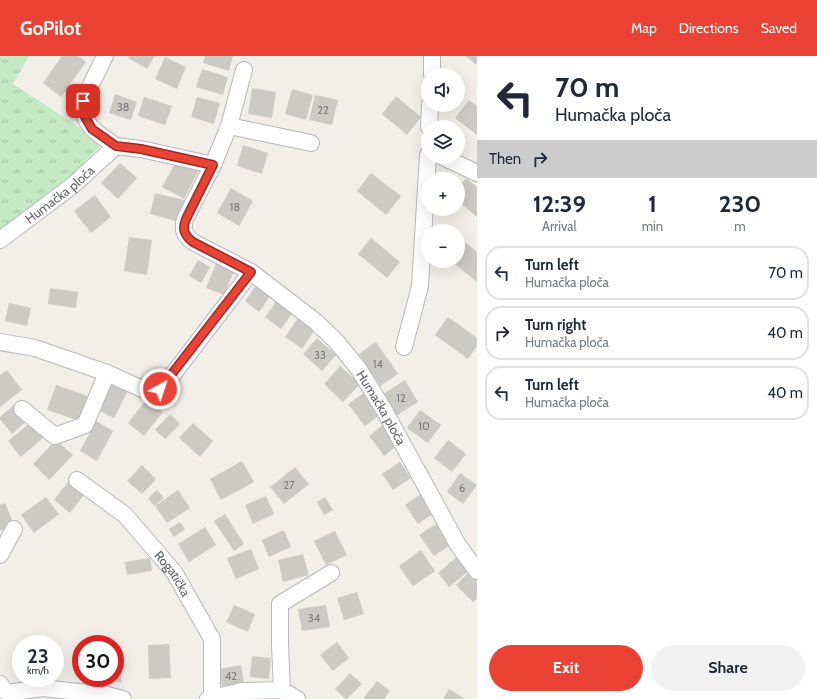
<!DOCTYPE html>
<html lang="en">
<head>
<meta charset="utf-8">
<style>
  :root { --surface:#fff; --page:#f2f2f3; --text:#1f2937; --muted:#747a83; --line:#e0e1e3; --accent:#ea4335 }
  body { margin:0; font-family:Cabin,sans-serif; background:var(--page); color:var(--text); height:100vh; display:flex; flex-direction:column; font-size:15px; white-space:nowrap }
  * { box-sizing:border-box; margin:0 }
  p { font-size:13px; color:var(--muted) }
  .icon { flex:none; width:22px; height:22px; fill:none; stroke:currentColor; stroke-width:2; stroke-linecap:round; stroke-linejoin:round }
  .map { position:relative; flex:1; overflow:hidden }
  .sheet { display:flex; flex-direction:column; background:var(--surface); width:340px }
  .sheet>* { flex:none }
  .top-card { background:#fff; color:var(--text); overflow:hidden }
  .buttons { position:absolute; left:421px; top:12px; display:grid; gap:8px }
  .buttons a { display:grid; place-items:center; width:44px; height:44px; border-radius:50%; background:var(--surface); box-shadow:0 4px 16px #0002; font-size:20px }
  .speed { position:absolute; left:12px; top:579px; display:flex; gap:8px; font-size:20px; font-weight:700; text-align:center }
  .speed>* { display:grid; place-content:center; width:52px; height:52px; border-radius:50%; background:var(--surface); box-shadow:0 4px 16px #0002; line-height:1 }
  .speed small { font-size:10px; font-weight:400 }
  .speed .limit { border:6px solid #d22; background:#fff; color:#111 }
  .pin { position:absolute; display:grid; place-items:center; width:34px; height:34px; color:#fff; margin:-17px; border-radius:8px; box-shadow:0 2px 6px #0006 }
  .me { position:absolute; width:44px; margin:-22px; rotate:40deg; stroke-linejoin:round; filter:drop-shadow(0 0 3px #0008) }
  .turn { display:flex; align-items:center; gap:14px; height:84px; padding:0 12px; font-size:18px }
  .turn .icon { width:52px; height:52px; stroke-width:2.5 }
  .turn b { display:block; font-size:28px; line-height:34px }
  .then { display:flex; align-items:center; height:38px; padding:0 12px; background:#0003; gap:8px; font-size:15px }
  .eta { display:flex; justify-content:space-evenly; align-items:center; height:68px; text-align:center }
  .eta b { font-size:24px; font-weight:700; line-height:28px }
  .action { display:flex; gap:8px; margin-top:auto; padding:8px 12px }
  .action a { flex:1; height:46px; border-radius:24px; background:var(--accent); color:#fff; font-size:16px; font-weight:700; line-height:46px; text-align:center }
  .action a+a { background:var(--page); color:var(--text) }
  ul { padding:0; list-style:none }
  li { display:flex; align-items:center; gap:12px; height:54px; margin:0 8px 6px; padding:0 4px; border:2px solid var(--line); border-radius:16px }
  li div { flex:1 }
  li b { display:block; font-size:15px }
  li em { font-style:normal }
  header { display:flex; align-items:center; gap:24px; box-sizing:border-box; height:56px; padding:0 20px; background:var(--accent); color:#fff }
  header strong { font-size:19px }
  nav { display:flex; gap:22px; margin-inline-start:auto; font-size:14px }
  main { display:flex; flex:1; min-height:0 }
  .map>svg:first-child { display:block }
</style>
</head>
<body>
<header>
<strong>GoPilot</strong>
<nav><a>Map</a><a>Directions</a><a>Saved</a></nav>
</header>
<main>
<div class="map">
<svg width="477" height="643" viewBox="0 0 477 643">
  <defs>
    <pattern id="grass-tufts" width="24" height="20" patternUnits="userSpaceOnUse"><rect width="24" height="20" fill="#c5e8c5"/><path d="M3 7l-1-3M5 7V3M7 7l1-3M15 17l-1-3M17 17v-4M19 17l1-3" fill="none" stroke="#a3c0a4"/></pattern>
  </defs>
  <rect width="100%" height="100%" fill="#f1efe8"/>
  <polygon fill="url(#grass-tufts)" points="0,0 29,0 13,28 103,87 45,146 0,180"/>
  <g fill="#cccac5">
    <polygon points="62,0 78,0 86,6 61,41 43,27"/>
    <polygon points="129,0 155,0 147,13 128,2"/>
    <polygon points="205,0 233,0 229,15 203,7"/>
    <polygon points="465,0 477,0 477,9"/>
    <polygon points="165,1 186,11 177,33 155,23"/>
    <polygon points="202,13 228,21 223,39 196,31"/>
    <polygon points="252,32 276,36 272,62 248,58"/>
    <polygon points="292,33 313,39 306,64 285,58"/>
    <polygon points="115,38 137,46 131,64 109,57"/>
    <polygon points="315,39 338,44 332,69 309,64"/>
    <polygon points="396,40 421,61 407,79 382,58"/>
    <polygon points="144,41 172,50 165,69 138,60"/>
    <polygon points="197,41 220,47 214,68 191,61"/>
    <polygon points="469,44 477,50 477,79 455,62"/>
    <polygon points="243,89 268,97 262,118 237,110"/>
    <polygon points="178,102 199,114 184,143 162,131"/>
    <polygon points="120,107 137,122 118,143 101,127"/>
    <polygon points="371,117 401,140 386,159 357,135"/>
    <polygon points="466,122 477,131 477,161 458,145 458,131"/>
    <polygon points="231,132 253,145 239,170 217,157"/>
    <polygon points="155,137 184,144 179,166 150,158"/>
    <polygon points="95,139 111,161 91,177 74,155"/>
    <polygon points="129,181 152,184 147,219 124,215"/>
    <polygon points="371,182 400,206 387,222 358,198"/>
    <polygon points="465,186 477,196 477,226 451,205 458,205 458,194"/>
    <polygon points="198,204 210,211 201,227 189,220"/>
    <polygon points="217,205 235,213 224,239 206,232"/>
    <polygon points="257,228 271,239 259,256 245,245"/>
    <polygon points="50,232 78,236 76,252 48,248"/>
    <polygon points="278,243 294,255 281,273 265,261"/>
    <polygon points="9,247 31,252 27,270 5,265"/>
    <polygon points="448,261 477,282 477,290 468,303 435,279"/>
    <polygon points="298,262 315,274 302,293 285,281"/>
    <polygon points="317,282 336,299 322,315 303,298"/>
    <polygon points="376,286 398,318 380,330 359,298"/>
    <polygon points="340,310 360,328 343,346 324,328"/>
    <polygon points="7,314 22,334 0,351 0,319"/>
    <polygon points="112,324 129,333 114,362 98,354"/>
    <polygon points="405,324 418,346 396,360 383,338"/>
    <polygon points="56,329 88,340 80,365 47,354"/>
    <polygon points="365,336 382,357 365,370 348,348"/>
    <polygon points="147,343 163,356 144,380 128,367"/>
    <polygon points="16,347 29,363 12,378 0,363 0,361"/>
    <polygon points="420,354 441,369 428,387 407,372"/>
    <polygon points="170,358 180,368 165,383 155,374"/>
    <polygon points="96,365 113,375 97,405 80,395"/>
    <polygon points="30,367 43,382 21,401 8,385"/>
    <polygon points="193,367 213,385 200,401 179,382"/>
    <polygon points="385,367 400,387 384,400 369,380"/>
    <polygon points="56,384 73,399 49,424 33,408"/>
    <polygon points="448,384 466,398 452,416 434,402"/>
    <polygon points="242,405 254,426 221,444 210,423"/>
    <polygon points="400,406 411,422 393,434 382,418"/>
    <polygon points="142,409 156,423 142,438 127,425"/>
    <polygon points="295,411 309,428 284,448 270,431"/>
    <polygon points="460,417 477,429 463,448 447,436"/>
    <polygon points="71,422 87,435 70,457 54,444"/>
    <polygon points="157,434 164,442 154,450 148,442"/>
    <polygon points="178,434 190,452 167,467 155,450"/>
    <polygon points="421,438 434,457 418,468 405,449"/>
    <polygon points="266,440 274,458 253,468 245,449"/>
    <polygon points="46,441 59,458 34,477 21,459"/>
    <polygon points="325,441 333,454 324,459 317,446"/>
    <polygon points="5,447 14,469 0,475 0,449"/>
    <polygon points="225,458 244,488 234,495 214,465"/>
    <polygon points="180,466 185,473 174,481 169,473"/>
    <polygon points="436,468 450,489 434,500 419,479"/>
    <polygon points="205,471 216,489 189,506 178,488"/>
    <polygon points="284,474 291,491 269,501 262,484"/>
    <polygon points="335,475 347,499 326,509 314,485"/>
    <polygon points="251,493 259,513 236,523 227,502"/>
    <polygon points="421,494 435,515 413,530 399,510"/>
    <polygon points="303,498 309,519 283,526 278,504"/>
    <polygon points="458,500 470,514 449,531 438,517"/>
    <polygon points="150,502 152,515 127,519 125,506"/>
    <polygon points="469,516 477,524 477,543 473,546 456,529"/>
    <polygon points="357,536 364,558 344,564 337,542"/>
    <polygon points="234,549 255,558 248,576 226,566"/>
    <polygon points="326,549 330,571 302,575 298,553"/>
    <polygon points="337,586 349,602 333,615 320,599"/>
    <polygon points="169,588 171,622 149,623 148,589"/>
    <polygon points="252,600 271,602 269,623 250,621"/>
    <polygon points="115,601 121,601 121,626 96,626 96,622 115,622"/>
    <polygon points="241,609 244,627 222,630 219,613"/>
    <polygon points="350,617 362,628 347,643 345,643 335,633"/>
    <polygon points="377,625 390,635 384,643 363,643"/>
    <polygon points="449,633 465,643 443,643"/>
  </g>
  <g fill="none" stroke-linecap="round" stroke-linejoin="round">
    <g stroke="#b5b8bc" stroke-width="18">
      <g id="minor">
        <path d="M105,0l-22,45c-1,25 14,32 33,45"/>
        <path id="s1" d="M244,14l-15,56 -16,39 -28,54c-3,10 -1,16 8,23l58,30 64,49 21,20 22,27 26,42 74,135 19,26"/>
        <polyline points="432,19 432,0"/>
        <polyline points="229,70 311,87"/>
        <polyline points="429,71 430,49"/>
        <polyline points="443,101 477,117"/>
        <path id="s2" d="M0,184l72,-54 44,-40 25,3 72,16"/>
        <polyline points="0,286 35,292 107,317 149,336 155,335 164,330 251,216"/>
        <polyline points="404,291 420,230 428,99"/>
        <polyline points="22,353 55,380 85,369 107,317"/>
        <path id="s3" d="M77,424l48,35 49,57 38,67v58"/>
        <polyline points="0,499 14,473"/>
        <polyline points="0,628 7,637 42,632 107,639 123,643"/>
        <polyline points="282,634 280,588 280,548 331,517"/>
        <polyline points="208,643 242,635 282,634 297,643"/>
      </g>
    </g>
    <use href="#minor" stroke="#fff" stroke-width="16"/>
  </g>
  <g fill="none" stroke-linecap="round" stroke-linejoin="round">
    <g stroke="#982c22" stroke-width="10">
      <path id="route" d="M83,45l1,14 8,14 24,17 25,3 72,16 -27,54c-4,10 -2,16 7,23l58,30 -91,117"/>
    </g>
    <use href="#route" stroke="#ea4335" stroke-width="7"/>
  </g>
  <g text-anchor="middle" stroke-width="3.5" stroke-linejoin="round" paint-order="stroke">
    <g font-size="11" fill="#7a7d7f">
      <text x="123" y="55">38</text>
      <text x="323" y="58">22</text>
      <text x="235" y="155">18</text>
      <text x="320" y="303">33</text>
      <text x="378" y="312">14</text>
      <text x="401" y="346">12</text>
      <text x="424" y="374">10</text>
      <text x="289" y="433">27</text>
      <text x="462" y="436">6</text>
      <text x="314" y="566">34</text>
      <text x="231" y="624">42</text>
    </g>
    <g font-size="13" fill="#5f6368" stroke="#fff">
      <text dy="5" stroke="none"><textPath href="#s2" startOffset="75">Humačka ploča</textPath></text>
      <text dy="5" stroke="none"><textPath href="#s1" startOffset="443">Humačka ploča</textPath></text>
      <text dy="5" stroke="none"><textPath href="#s3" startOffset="135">Rogatička</textPath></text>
    </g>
  </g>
</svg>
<div class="buttons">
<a><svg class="icon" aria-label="sound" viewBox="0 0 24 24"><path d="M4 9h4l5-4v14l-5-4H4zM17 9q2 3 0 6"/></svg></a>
<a><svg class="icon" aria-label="layers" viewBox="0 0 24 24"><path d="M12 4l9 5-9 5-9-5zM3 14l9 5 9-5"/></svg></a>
<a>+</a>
<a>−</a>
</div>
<div class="speed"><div>23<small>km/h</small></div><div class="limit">30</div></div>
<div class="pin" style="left:83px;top:45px;background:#d93025"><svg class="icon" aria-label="arrive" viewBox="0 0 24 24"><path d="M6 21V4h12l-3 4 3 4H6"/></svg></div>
<svg class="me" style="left:160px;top:333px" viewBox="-20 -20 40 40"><circle r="17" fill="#ea4335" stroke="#fff" stroke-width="3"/><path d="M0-11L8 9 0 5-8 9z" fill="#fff"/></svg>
</div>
<section class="sheet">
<div class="top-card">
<div class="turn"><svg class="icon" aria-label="left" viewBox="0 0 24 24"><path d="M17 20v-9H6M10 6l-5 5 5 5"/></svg><div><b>70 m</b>Humačka ploča</div></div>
<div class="then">Then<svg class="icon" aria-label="right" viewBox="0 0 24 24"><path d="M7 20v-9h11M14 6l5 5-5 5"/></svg></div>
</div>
<div class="eta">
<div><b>12:39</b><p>Arrival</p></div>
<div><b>1</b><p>min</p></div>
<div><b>230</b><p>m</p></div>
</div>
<ul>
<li><svg class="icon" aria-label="left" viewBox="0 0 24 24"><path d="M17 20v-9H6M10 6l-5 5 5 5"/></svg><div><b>Turn left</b><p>Humačka ploča</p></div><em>70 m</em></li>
<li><svg class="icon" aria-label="right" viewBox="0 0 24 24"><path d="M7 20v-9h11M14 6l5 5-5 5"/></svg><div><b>Turn right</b><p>Humačka ploča</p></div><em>40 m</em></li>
<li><svg class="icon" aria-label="left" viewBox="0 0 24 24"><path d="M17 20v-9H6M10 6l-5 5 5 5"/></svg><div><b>Turn left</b><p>Humačka ploča</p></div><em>40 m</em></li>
</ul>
<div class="action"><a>Exit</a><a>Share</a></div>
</section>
</main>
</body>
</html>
